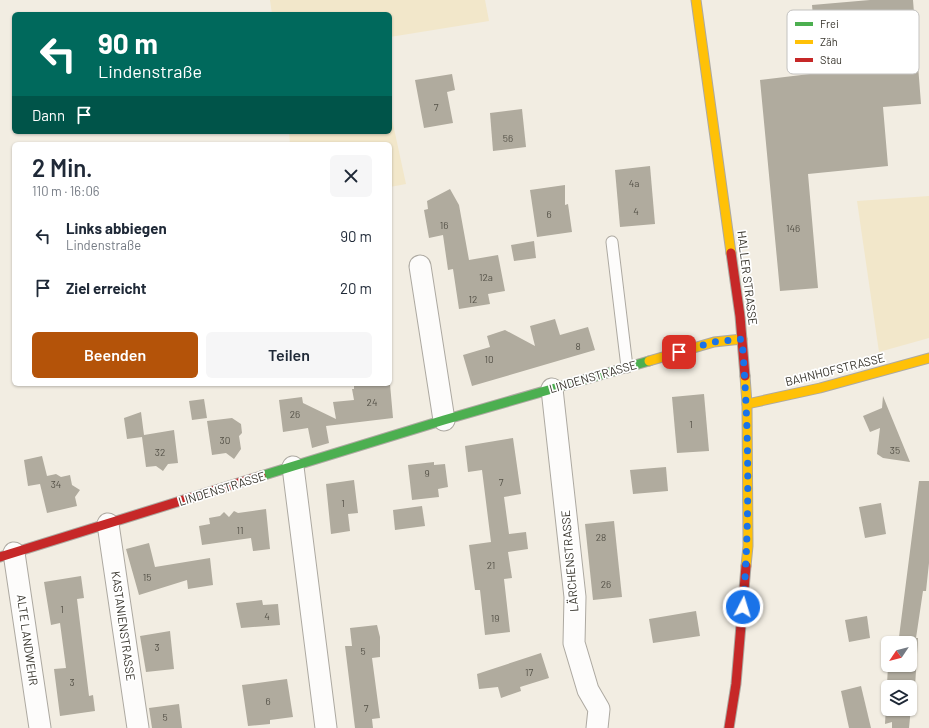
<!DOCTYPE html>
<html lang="de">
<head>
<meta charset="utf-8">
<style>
  :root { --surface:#fff; --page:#f6f6f7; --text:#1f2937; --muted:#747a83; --accent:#b45309 }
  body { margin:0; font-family:Barlow,sans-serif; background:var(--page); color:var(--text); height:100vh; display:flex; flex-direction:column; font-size:15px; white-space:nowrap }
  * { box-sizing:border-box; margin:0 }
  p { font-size:13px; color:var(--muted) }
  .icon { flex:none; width:22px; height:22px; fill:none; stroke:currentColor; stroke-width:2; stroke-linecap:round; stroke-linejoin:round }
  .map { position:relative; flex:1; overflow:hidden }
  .sheet { position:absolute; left:12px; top:142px; width:380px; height:244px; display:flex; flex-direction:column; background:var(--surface); border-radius:6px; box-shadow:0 1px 3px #0004 }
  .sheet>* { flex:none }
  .banner { position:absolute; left:12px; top:12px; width:380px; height:122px; border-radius:6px; box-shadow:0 1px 3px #0004; background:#00695c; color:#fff; overflow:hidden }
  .needle { width:26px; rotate:235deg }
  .buttons { position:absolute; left:881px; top:636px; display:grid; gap:8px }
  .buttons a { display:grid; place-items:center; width:36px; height:36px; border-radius:6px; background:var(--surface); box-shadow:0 1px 3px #0004; font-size:20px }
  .pin { position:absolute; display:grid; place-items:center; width:34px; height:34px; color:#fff; margin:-17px; border-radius:8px; box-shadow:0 2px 6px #0006 }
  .me { position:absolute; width:44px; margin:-22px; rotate:5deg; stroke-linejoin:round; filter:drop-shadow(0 0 3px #0008) }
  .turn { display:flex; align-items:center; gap:14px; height:84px; padding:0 20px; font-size:18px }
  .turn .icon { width:52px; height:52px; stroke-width:2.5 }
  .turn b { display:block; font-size:28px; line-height:34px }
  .then { display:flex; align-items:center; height:38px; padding:0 20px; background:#0003; gap:8px; font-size:15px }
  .round { display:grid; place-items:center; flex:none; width:42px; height:42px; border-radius:6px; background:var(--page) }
  .overview { display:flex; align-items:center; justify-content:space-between; height:68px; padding:0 20px }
  h1 { font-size:24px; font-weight:600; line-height:30px }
  .primary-button { display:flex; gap:8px; margin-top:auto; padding:8px 20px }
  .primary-button a { flex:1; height:46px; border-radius:6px; background:var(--accent); color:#fff; font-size:16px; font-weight:600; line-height:46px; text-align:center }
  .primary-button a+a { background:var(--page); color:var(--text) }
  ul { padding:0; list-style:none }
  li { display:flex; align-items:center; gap:12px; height:52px; padding:0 20px }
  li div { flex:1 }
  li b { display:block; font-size:15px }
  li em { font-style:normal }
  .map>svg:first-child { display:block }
</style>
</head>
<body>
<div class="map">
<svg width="929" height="728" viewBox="0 0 929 728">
  <rect width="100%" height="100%" fill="#f2ede2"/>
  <g fill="#f2e7ca">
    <polygon points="270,0 485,0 489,21 390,37 390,14 272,14"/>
    <polygon points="390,110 406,184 390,187 390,144 290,144 289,132 390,132"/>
    <polygon points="929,196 929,338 879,352 857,201"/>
  </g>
  <g fill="#b0ab9e" fill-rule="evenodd">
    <polygon points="870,0 913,0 921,104 883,107 888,166 808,174 818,288 780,291 760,80 818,73 812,5"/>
    <polygon points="452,74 455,90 447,92 453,123 424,128 415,80"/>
    <polygon points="522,109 526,147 493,151 490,113"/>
    <polygon points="650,166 655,224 620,227 615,170"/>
    <polygon points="565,185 565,205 568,204 572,232 537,237 530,190"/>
    <polygon points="450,189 459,205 469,260 498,255 505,291 488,294 490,304 459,309 453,269 448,270 443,235 429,238 424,210 428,209 427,201"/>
    <polygon points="534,241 536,258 514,261 511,245"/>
    <polygon points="555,319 560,335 588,327 595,350 472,386 463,355 490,347 487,336 505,330 535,346 530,326"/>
    <polygon points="354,384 390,384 393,418 326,426 329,443 312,448 308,428 283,432 279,400 302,397 303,403 336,419 333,402 354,400 352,389 354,389"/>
    <polygon points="704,394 709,451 677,453 672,397"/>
    <polygon points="883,396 887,406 910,462 883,458 877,454 880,428 870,432 863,416 882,408"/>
    <polygon points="204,399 207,418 192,420 189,401"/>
    <polygon points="141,412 144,435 174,430 178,463 168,464 163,471 156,466 146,467 142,437 127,439 124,418"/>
    <polygon points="232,418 241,424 242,433 239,436 241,449 234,459 226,453 212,455 207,421"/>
    <polygon points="513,438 521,494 504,497 509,534 526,532 528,549 508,552 512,578 504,579 510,632 485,635 480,590 475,590 469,545 491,542 482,470 468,472 465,446"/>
    <polygon points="42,456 47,476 56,474 61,477 70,475 72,485 80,490 75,497 77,506 47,513 40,484 28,486 24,460"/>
    <polygon points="434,462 434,465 445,464 448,487 438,489 439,497 412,500 408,465"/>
    <polygon points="666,467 668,491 633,494 630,470"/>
    <polygon points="354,480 358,513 348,514 350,531 331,534 326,484"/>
    <path d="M919,481h10v82l-3,28h-3l-7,47h2l-3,49h-2l-4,41h-17v-6l-7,2 3,-59h22v-22h-21v-7l10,1zM888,687h22v22h-22z"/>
    <polygon points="881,503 886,534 865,538 859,507"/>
    <polygon points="422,506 425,526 395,530 393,510"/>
    <polygon points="266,509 270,549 253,551 251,538 202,545 199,526 210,524 209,518 220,516 224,512 229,517 234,511 238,513"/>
    <polygon points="614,521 622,597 593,600 585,524"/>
    <polygon points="149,543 155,567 210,558 213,585 188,589 187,580 139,595 126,549"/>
    <polygon points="81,576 84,598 77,599 89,696 93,695 95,711 60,716 54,669 66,668 60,623 51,625 44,582"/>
    <polygon points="262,600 263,605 278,604 280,625 241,628 236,603"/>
    <polygon points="696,611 700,636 653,643 649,619"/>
    <polygon points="867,616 870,638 849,642 845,620"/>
    <polygon points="377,625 380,637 380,657 372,658 380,718 372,719 373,728 355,728 345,646 352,646 350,628"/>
    <polygon points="170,631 174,669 146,672 140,636"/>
    <polygon points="541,653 549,678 520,687 521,691 501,698 498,687 479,689 477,674"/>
    <polygon points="287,679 293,717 270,720 270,724 248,726 242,685"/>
    <polygon points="861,686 871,728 849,728 841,691"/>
    <polygon points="179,704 182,728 152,728 149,708"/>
  </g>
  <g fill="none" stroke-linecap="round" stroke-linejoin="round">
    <g stroke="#ada9a1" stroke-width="13">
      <polyline id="lane" points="612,242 627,367"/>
    </g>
    <g stroke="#ada9a1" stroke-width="23">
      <g id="street">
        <polyline points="420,266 444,420"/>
        <polyline points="552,389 575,597 574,643 588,690 599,709 597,728"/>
        <polyline points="293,467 326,728"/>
        <polyline points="108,524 138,728"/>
        <polyline points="14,553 40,728"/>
      </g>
    </g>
    <g stroke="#ada9a1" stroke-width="11">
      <polyline id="fast" points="261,476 444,420 649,361"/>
    </g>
    <g stroke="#ada9a1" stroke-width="11">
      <g id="slow">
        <polyline points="696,0 731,253"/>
        <polyline points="649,361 714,342 742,339"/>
        <polyline points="745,376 747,404 748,546 746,566"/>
        <polyline points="747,404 820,388 929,358"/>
      </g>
    </g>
    <g stroke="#ada9a1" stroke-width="11">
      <g id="jam">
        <polyline points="731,253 740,316 745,376"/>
        <polyline points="0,557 261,476"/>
        <polyline points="729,728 736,684 746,566"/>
      </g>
    </g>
    <use href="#lane" stroke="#fdfcfb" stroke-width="11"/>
    <use href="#street" stroke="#fdfcfb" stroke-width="21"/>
    <use href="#fast" stroke="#4caf50" stroke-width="9"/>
    <use href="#slow" stroke="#ffc107" stroke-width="9"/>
    <use href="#jam" stroke="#c62828" stroke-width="9"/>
  </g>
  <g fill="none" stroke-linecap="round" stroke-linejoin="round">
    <path stroke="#1a73e8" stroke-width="7" stroke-dasharray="0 12.6" d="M679,352l35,-10 28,-3c7,90 8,179 1,268"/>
  </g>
  <g text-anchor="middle" stroke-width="3.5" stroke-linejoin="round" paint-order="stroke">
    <g font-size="10" fill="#555248">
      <text x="436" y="111">7</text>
      <text x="508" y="142">56</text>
      <text x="634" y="187">4a</text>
      <text x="636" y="215">4</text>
      <text x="549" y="218">6</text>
      <text x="444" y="229">16</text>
      <text x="793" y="232">146</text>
      <text x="486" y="281">12a</text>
      <text x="473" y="303">12</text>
      <text x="578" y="350">8</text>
      <text x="489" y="363">10</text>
      <text x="372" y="406">24</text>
      <text x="295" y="418">26</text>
      <text x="691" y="428">1</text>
      <text x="225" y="444">30</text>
      <text x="895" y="454">35</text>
      <text x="160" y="456">32</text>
      <text x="427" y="477">9</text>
      <text x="501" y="486">7</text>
      <text x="56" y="488">34</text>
      <text x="343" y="507">1</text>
      <text x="240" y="534">11</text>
      <text x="601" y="541">28</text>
      <text x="491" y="569">21</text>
      <text x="147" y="581">15</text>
      <text x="606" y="588">26</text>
      <text x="62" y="613">1</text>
      <text x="267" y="620">4</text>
      <text x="495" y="622">19</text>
      <text x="157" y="651">3</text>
      <text x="363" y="655">5</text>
      <text x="529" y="676">17</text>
      <text x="72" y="686">3</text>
      <text x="268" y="705">6</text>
      <text x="366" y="712">7</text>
      <text x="165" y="721">5</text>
    </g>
    <g font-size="12" fill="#37342c" stroke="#fff">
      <text transform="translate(747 278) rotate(83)" y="4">HALLER STRASSE</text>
      <text transform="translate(835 370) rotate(-14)" y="4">BAHNHOFSTRASSE</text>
      <text transform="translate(593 377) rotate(-16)" y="4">LINDENSTRASSE</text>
      <text transform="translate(222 489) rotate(-17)" y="4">LINDENSTRASSE</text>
      <text transform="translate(570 561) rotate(-95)" y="4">LÄRCHENSTRASSE</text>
      <text transform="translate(123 626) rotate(82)" y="4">KASTANIENSTRASSE</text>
      <text transform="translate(27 640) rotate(82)" y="4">ALTE LANDWEHR</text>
    </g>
  </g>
  <rect x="787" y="10" width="132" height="64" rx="6" fill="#fff" stroke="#c3c2c0" stroke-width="1"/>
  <rect x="795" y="22" width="18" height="4" fill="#4caf50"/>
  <rect x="795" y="40" width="18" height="4" fill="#ffc107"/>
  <rect x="795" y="58" width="18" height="4" fill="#c62828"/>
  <g font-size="11" fill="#37342c">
    <text x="820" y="28">Frei</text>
    <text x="820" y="46">Zäh</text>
    <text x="820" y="64">Stau</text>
  </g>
</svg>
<div class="buttons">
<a><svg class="needle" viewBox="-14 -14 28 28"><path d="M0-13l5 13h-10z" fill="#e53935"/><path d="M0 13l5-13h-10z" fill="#747a83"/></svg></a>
<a><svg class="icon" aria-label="layers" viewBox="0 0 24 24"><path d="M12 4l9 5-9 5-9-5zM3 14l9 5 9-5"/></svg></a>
</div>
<div class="pin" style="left:679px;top:352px;background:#d93025"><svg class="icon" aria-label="arrive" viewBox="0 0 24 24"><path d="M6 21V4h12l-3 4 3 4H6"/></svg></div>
<svg class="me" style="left:743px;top:607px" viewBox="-20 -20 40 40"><circle r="17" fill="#1a73e8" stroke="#fff" stroke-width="3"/><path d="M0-11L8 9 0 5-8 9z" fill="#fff"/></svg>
<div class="banner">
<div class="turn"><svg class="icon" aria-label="left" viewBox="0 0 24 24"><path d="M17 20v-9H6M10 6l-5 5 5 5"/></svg><div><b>90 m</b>Lindenstraße</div></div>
<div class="then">Dann<svg class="icon" aria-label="arrive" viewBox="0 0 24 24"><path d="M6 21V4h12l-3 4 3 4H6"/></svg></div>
</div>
<section class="sheet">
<div class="overview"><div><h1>2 Min.</h1><p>110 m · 16:06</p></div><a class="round"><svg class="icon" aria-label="close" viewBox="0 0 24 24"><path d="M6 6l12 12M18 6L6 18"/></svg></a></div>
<ul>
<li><svg class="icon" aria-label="left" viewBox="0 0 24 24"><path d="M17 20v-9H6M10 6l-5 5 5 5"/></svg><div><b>Links abbiegen</b><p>Lindenstraße</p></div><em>90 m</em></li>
<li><svg class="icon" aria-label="arrive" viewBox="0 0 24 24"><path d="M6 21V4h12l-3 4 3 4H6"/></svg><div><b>Ziel erreicht</b></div><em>20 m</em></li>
</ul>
<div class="primary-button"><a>Beenden</a><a>Teilen</a></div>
</section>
</div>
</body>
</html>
